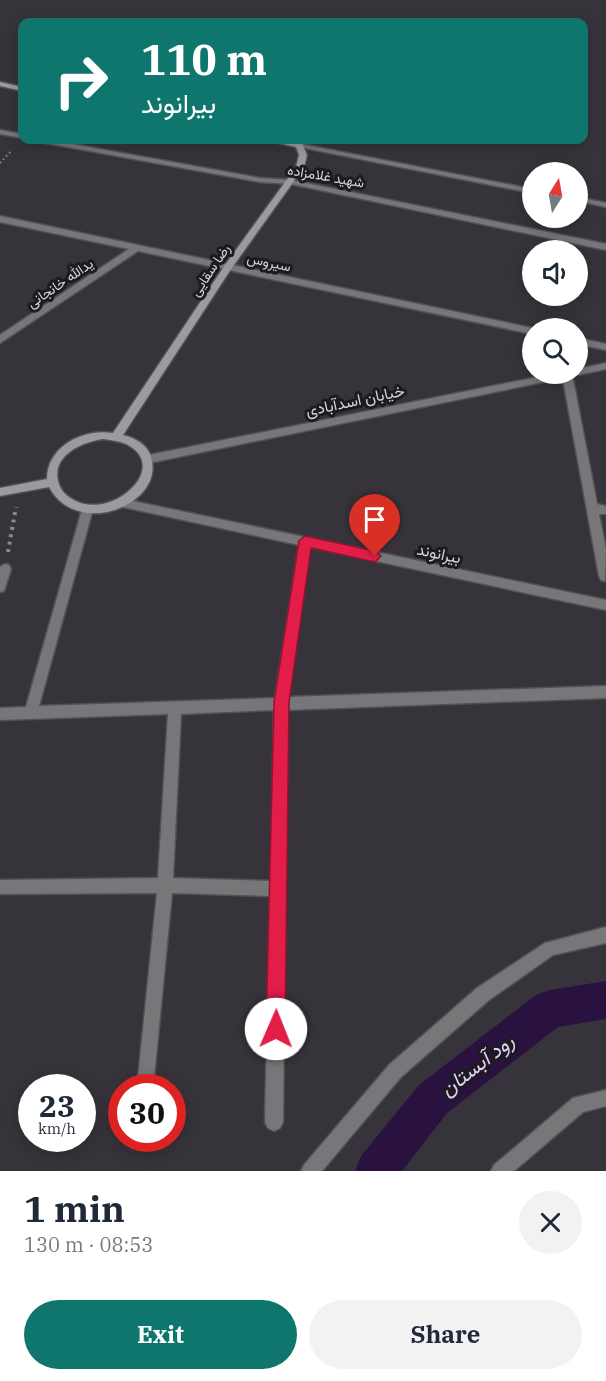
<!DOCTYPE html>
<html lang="en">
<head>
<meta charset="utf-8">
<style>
  :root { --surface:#fff; --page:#f2f2f3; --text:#1f2937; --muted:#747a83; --accent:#0f766e }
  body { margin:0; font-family:"IBM Plex Serif",Vazirmatn,serif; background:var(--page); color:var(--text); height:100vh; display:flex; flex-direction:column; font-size:22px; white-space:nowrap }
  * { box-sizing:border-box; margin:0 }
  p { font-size:20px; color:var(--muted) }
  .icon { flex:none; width:33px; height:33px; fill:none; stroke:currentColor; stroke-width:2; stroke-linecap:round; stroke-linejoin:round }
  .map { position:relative; height:1171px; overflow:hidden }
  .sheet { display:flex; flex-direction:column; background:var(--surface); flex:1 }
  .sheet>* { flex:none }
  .hud { position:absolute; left:18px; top:18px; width:570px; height:126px; border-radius:12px; box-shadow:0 3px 15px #0003; background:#0f766e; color:#fff; overflow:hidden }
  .needle { width:39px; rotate:11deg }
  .tools { position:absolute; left:522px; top:162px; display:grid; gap:12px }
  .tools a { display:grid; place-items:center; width:66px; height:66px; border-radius:50%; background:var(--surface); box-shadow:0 3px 15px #0003; font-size:30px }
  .speed { position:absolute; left:18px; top:1074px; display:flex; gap:12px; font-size:30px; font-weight:700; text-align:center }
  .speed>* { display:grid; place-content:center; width:78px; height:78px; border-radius:50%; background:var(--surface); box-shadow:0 3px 15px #0003; line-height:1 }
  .speed small { font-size:15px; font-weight:400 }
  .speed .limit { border:9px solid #d22; background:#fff; color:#111 }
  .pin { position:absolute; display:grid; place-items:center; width:51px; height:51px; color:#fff; margin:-62px -26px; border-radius:50% 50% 50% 0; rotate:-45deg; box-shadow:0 0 6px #0007 }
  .pin .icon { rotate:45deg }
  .me { position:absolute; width:66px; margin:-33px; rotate:1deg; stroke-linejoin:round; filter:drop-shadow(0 0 4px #0008) }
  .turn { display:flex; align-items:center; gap:21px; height:126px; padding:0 24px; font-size:27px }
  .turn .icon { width:78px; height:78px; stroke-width:2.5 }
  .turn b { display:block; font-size:42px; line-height:51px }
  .round { display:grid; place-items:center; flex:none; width:63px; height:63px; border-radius:32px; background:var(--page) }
  .summary { display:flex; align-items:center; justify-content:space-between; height:102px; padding:0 24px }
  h1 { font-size:36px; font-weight:800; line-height:45px }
  .button { display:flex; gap:12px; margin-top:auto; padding:12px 24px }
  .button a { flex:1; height:69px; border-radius:36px; background:var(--accent); color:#fff; font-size:24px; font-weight:800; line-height:69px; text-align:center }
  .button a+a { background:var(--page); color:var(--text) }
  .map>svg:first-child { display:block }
</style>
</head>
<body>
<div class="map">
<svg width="606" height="1171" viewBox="0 0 606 1171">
  <rect width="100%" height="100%" fill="#36333a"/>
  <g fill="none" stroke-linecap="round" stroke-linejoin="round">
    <polygon fill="#29123f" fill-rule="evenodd" points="606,981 606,1019 558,1027 447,1113 402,1171 355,1171 361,1156 419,1085 536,995 550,990"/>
    <g stroke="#535056" stroke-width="3">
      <g id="minor">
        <polygon points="0,130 22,134 22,138 0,134"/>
        <polygon points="36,140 50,140 260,178 291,180 606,244 606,250 291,184 260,182 40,142"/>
        <polygon points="296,143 532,189 532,193 299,147 295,145"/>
        <polygon points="578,197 606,203 606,207 578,201"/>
        <polygon points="0,216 532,328 535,328 532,328 532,334 138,251 0,343 0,335 129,249 0,222"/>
        <polygon points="578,338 606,344 606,350 578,344"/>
        <polygon points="562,374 572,374 597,504 606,506 606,514 599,514 606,550 605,581 601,580 599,576"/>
        <path d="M123,499l483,101v10l-296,-63 -22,150 318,-11v12l-319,12 -4,412 -3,6 -6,3 -6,-3 -3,-6 5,-226 -98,-3 -19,195h-16l20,-195 -157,1v-14l158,-2 10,-164 -168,6v-12l26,-1 57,-201 4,-1 6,4 -54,197 236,-8 24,-153 -176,-38 -6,-4zM274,710l-3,171 -98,-3 8,-164z"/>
        <polygon points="5,564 9,565 11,569 4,591 0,592 0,567"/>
        <polygon points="606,927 606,943 553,955 489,1000 401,1077 322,1171 301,1171 304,1165 389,1065 477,988 545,943"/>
        <polygon points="606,1090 606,1106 583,1112 514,1171 491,1171 494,1165 573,1098"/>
      </g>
    </g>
    <g stroke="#535056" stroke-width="3">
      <g id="tertiary">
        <polygon points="606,363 606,369 578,375 574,374 578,374 578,369"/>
        <polygon points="553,374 573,374 568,377 149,463 144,459 149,455"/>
      </g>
    </g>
    <g stroke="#535056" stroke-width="3">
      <g id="secondary">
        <polygon points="0,82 22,87 22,91 0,86"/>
        <path d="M266,140h14l22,3 5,12 -3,12 -73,102 -108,166c10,2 21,8 26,17 23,49 -70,90 -100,35l-49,9v-8l47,-9c0,-33 37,-51 66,-46l112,-168 71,-98 3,-12 -3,-8zM103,439c7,1 16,2 23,5 47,23 -16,79 -54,55 -7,-4 -12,-10 -14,-18 -6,-26 24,-39 45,-42z"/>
      </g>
    </g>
    <polyline stroke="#8c8a8f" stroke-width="2" stroke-dasharray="1.5 3" stroke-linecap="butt" points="0,163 12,150"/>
    <polyline stroke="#8c8a8f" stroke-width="4" stroke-dasharray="3 4.5" stroke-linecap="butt" points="8,552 16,507"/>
    <use href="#minor" fill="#777679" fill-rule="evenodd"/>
    <use href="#tertiary" fill="#777679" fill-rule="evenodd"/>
    <use href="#secondary" fill="#9c9aa0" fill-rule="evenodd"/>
  </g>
  <polygon fill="#e11d48" stroke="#92132f" stroke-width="1.5" points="305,536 375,551 381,556 375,562 311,548 289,702 285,1029 282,1036 276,1038 269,1036 266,1029 274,702 299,541"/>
  <g text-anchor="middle" stroke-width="6" stroke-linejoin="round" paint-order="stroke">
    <g font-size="14" fill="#d5d3d7" stroke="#1d1b1e">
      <text transform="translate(326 176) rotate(10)" y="5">شهید غلامزاده</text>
      <text transform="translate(269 262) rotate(12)" y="5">سیروس</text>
      <text transform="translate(210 270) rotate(-56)" y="5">رضا سقایی</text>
      <text transform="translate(60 283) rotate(-34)" y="5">یدالله خانجانی</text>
    </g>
    <g font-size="16" fill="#d5d3d7" stroke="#1d1b1e">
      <text transform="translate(355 400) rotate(-12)" y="6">خیابان اسدآبادی</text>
      <text transform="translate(439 553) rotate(12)" y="6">بیرانوند</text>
    </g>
    <g font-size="21" font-style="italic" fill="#e2cefe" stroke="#1d1b1e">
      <text transform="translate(477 1065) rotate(-38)" y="7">رود آبستان</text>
    </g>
  </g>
</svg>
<div class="tools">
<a><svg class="needle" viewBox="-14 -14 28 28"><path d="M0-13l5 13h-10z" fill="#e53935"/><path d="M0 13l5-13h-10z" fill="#747a83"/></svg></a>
<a><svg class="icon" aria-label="sound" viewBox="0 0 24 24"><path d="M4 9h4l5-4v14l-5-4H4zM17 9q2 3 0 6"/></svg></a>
<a><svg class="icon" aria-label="search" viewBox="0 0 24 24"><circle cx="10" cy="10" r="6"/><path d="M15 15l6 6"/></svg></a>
</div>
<div class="speed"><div>23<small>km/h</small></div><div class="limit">30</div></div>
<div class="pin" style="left:375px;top:556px;background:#d93025"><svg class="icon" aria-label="arrive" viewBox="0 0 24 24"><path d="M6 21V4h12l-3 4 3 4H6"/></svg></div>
<svg class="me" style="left:276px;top:1029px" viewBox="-20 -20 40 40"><circle r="19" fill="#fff"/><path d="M0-13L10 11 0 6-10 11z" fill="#e11d48"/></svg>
<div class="hud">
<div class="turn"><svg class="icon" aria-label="right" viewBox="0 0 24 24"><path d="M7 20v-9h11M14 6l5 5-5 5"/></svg><div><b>110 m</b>بیرانوند</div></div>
</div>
</div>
<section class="sheet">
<div class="summary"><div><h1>1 min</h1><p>130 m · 08:53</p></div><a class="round"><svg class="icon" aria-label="close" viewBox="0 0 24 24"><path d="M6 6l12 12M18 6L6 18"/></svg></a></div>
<div class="button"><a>Exit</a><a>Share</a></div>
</section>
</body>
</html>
